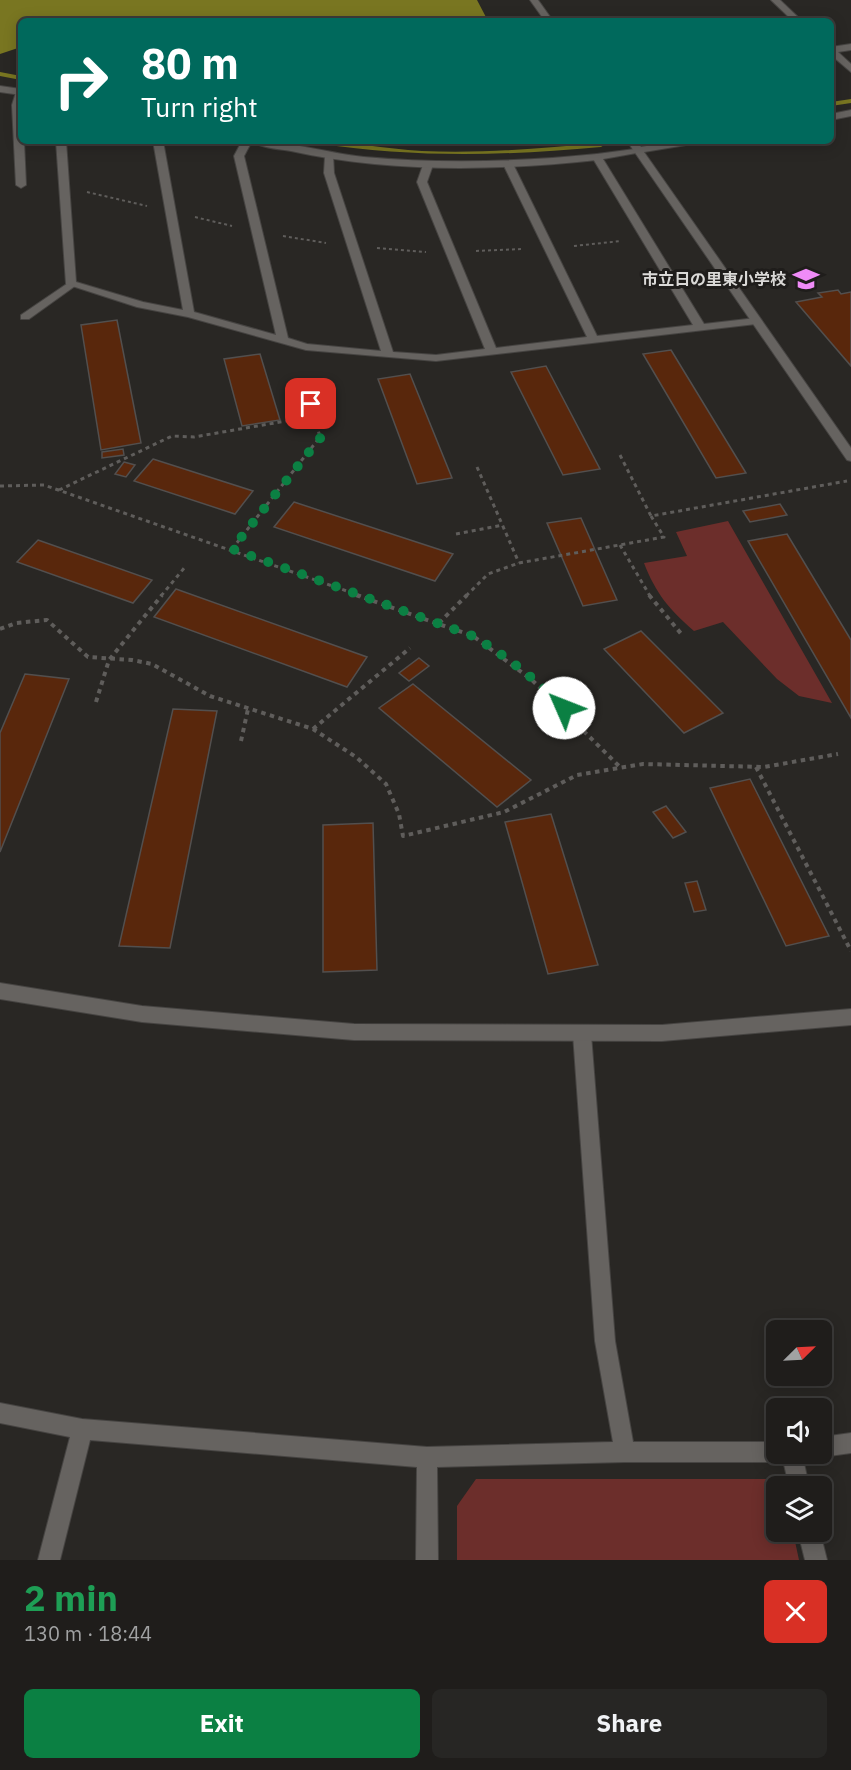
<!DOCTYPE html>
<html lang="en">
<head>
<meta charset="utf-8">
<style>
  :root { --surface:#1f1d1b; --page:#272624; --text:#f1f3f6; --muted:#a1a2a3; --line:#3c3b3a; --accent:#0b8043 }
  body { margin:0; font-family:"IBM Plex Sans","Noto Sans JP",sans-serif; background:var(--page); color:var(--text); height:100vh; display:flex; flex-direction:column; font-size:22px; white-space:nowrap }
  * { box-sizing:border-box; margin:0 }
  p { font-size:20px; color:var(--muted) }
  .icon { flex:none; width:33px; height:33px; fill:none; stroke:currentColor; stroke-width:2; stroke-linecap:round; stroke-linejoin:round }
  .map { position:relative; height:1560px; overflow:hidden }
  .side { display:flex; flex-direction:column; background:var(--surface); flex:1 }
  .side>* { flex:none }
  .top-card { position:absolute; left:18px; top:18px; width:816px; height:126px; border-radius:9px; box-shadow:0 3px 15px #0003,0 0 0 2px var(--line); background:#00695c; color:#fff; overflow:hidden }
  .needle { width:39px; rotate:66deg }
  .fabs { position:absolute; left:766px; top:1320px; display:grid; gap:12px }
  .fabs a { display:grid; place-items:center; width:66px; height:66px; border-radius:9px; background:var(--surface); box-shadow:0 3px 15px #0003,0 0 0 2px var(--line); font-size:30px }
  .pin { position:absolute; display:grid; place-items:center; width:51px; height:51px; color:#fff; margin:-26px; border-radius:12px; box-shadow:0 3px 9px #0006 }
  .me { position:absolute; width:66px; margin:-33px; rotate:314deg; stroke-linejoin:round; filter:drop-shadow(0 0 4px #0008) }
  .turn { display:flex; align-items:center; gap:21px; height:126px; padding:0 24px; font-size:27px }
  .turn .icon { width:78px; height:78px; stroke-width:2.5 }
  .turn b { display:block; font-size:42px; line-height:51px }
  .round { display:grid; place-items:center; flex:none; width:63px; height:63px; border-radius:9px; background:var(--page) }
  .summary { display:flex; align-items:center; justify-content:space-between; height:102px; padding:0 24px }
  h1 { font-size:36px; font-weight:700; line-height:45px; color:#1e9e55 }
  .button { display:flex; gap:12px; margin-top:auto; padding:12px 24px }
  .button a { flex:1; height:69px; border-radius:9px; background:var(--accent); color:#fff; font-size:24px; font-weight:700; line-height:69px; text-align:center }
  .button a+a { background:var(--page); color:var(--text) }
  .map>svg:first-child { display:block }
</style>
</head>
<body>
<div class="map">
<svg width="851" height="1560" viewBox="0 0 851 1560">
  <rect width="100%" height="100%" fill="#292724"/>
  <g fill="#6c2e2b">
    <path d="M728,521l104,182 -33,-7 -22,-17 -54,-57 -29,9c-25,-22 -38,-37 -50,-68l43,-7 -11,-24z"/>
    <polygon points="476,1479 772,1479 778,1486 777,1532 793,1532 799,1560 457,1560 457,1506"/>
  </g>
  <polygon fill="#797621" points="0,0 477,0 488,21 21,21 21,47 0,54"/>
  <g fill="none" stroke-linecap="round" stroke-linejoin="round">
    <g fill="#797621" fill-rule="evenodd">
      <polygon points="0,72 21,76 21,80 0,76"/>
      <polygon points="851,99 851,103 831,106 831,102"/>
      <path d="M312,141c36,0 73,8 110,10 60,3 119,-3 179,-8l3,2 -3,2c-100,9 -186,11 -286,-4z"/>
    </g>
  </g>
  <g fill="#59270c" stroke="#524f4e" stroke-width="1.5">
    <polygon points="838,290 841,294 851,292 851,366 796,302 822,297 818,293"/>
    <polygon points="117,320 141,443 101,450 81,325"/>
    <polygon points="671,350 746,473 716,478 643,354"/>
    <polygon points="260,354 280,420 242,426 224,359"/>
    <polygon points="546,366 600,469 563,475 511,372"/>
    <polygon points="410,374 452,478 417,484 378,379"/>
    <polygon points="123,449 124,455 102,458 102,452"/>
    <polygon points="153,459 253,491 235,514 134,481"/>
    <polygon points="124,462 135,465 126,477 115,474"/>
    <polygon points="294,502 453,554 435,581 274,527"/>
    <polygon points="780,504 787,515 750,522 743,511"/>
    <polygon points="581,518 617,600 583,606 547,523"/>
    <polygon points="787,534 851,640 851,718 748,541"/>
    <polygon points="38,540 152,580 133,603 17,562"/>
    <polygon points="176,589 367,657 347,687 154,617"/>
    <polygon points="641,631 723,713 684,733 604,649"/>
    <polygon points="419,658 429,666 409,681 399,673"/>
    <polygon points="25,674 69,679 0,852 0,733"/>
    <polygon points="413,684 531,780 497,807 379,708"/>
    <polygon points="173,709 217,711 170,948 119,946"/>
    <polygon points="750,779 829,936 786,946 710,788"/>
    <polygon points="666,806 686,832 673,838 653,812"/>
    <polygon points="551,814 598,965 548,974 505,822"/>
    <polygon points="373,823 377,970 323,972 323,825"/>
    <polygon points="697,881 706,910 694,912 685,883"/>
  </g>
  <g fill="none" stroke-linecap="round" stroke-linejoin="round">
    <g stroke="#464442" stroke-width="2">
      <g id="lane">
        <polygon points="21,89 21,141 24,141 26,185 21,188 16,185 12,105 16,92"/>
        <polygon points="71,281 76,284 75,286 29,319 21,319 21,315"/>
      </g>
    </g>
    <g stroke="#464442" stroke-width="2">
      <g id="street">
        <polygon points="771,0 780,0 802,21 793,21"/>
        <polygon points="851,44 851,50 838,52 851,64 851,72 831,55 831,47"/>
        <polygon points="56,141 66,141 76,282 143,302 183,310 153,141 163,141 194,312 276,335 234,156 242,141 252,141 244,156 288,338 307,344 381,351 324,173 325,156 333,154 334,173 393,352 436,355 485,349 417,182 423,165 428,162 433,165 427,182 496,348 587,337 504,166 509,163 514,166 597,336 693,325 592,157 597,154 642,148 642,152 603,159 704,324 756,318 762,321 756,324 436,361 306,350 188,317 137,307 66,284"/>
        <polygon points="582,1026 588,1028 591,1034 615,1341 633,1442 777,1442 777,1454 802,1454 809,1486 789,1486 783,1460 777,1462 625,1462 437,1467 438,1560 416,1560 417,1467 90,1440 60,1560 38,1560 70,1437 0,1423 0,1403 82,1419 427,1447 613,1442 595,1341 573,1034 576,1028"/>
        <polygon points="851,1433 851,1453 822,1457 815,1454 822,1454 822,1437"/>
        <polygon points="798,1532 820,1532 827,1560 805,1560"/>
      </g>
    </g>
    <g stroke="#464442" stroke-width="2">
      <g id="secondary">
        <polygon points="530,0 538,0 553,21 545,21"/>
        <polygon points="0,86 21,89 21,95 0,92"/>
        <polygon points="851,110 851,116 831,120 831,114"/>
        <path d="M251,141c38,0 76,12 113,16 78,7 155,5 233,-3l5,3 -5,3c-101,11 -207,13 -306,-9 -12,-2 -30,-3 -40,-10z"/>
        <polygon points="627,141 637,141 641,147 675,141 697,141 692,144 644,152 851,448 851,461 847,460"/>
        <polygon points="0,983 142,1006 354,1024 662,1025 851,1009 851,1025 662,1041 354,1040 142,1022 0,999"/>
      </g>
    </g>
    <g stroke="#5f5d5b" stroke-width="2" stroke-dasharray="3 3" stroke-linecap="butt">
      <polyline points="87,192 147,206"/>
      <polyline points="195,217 232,226"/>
      <polyline points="283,236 326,243"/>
      <polyline points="574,246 621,241"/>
      <polyline points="377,248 426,252"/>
      <polyline points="476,251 522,249"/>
    </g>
    <g stroke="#5f5d5b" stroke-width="3" stroke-dasharray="4 4" stroke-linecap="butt">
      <polyline points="620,455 651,516 847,481"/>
      <polyline points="477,467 519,563"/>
      <polyline points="0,486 44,485 361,596"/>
      <polyline points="59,490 172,436 194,437 315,416"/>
      <polyline points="456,534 503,525"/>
      <polyline points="620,545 650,596"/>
      <polyline points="232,549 320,437 311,404"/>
      <polyline points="161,596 185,567"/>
      <polyline points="466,596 488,574 519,563 664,537 651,516"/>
    </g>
    <g stroke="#5f5d5b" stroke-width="4" stroke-dasharray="4.5 4.5" stroke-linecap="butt">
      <polyline points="356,595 473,636 532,680 620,767"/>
      <polyline points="649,595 683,636"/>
      <polyline points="439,623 467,595"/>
      <polyline points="0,629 16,623 47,620 88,657 132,660 152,664 210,696 313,729 356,757 386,784 399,814 403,836 504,812 577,775 643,764 764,767 838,754"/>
      <polyline points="96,702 109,660 162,595"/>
      <polyline points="313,729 410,648"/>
      <polyline points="241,741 248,709"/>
      <polyline points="756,767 851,951"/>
    </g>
    <use href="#lane" fill="#666360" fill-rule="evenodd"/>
    <use href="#street" fill="#666360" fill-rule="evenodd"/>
    <use href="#secondary" fill="#666360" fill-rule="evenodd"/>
  </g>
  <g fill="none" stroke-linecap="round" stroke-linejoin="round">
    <path stroke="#0b8043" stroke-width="10" stroke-dasharray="0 18" d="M311,404l10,33 -89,112 241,87c33,20 64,44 91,72"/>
  </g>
  <defs>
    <g id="school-bare" transform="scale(2.07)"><path d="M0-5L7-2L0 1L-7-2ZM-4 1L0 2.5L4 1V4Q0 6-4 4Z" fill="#ef8bf7" stroke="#1f1d1b" stroke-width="2.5" paint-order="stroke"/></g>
  </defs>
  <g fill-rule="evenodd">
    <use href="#school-bare" x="806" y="279"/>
  </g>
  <g text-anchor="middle" stroke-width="6" stroke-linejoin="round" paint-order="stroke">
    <g font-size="16" font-weight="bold" fill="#dad9d7" stroke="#1f1d1b" text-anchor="end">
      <text x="786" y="285">市立日の里東小学校</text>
    </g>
  </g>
</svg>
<div class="fabs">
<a><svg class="needle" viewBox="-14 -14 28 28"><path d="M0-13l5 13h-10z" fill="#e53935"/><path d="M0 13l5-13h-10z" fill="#a1a2a3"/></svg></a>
<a><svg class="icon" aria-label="sound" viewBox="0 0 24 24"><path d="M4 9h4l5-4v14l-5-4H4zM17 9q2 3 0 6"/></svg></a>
<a><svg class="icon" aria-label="layers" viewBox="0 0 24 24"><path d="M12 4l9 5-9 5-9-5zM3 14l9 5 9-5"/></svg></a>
</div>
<div class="pin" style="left:311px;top:404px;background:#d93025"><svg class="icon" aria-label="arrive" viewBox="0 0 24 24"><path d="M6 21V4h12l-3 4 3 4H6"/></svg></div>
<svg class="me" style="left:564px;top:708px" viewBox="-20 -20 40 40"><circle r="19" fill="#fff"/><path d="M0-13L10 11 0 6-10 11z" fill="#0b8043"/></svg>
<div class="top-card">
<div class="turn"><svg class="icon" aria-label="right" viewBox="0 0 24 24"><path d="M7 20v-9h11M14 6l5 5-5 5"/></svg><div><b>80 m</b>Turn right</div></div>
</div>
</div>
<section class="side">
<div class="summary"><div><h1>2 min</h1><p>130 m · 18:44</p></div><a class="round" style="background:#d93025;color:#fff"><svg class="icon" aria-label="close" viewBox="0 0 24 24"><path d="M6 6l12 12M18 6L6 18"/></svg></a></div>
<div class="button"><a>Exit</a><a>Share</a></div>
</section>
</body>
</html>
